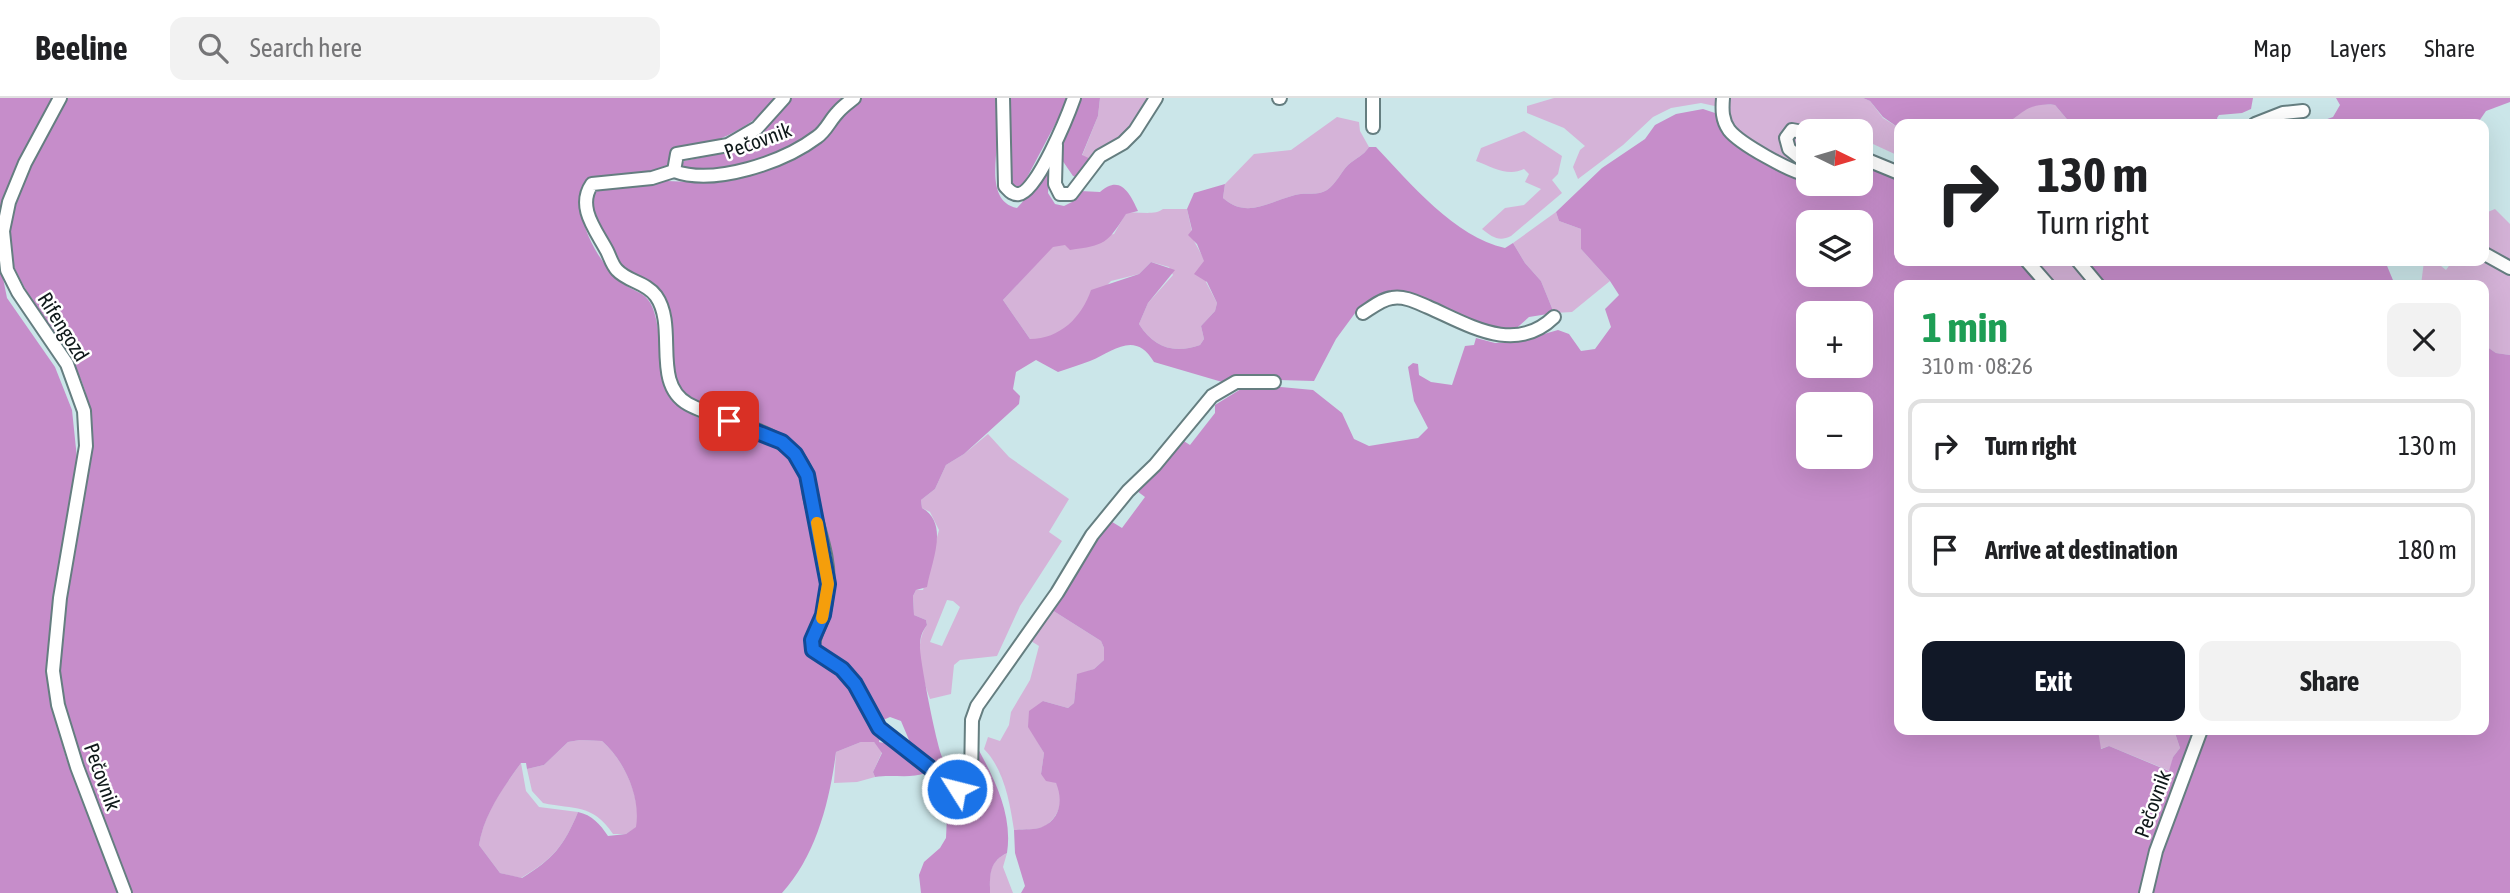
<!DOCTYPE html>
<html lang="en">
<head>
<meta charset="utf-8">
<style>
  :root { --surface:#fff; --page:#f2f2f2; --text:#202124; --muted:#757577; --line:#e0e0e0; --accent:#111827 }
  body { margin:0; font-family:"Asap Condensed",sans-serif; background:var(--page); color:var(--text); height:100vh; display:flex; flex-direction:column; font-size:26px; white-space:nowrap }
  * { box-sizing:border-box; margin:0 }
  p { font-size:23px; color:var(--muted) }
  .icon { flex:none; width:38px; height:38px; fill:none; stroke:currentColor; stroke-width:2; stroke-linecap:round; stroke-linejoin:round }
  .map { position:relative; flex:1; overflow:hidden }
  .details { position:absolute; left:1894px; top:182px; width:595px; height:455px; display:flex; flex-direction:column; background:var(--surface); border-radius:14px; box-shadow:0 7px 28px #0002 }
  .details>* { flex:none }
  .top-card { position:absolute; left:1894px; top:21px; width:595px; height:147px; border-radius:14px; box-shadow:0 7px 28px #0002; background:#fff; color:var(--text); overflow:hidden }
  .needle { width:46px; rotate:95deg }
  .fabs { position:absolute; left:1796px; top:21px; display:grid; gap:14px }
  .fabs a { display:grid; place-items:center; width:77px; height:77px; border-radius:14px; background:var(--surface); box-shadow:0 7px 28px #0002; font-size:35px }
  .pin { position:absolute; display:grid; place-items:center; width:60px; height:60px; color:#fff; margin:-30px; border-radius:14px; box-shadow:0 4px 10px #0006 }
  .me { position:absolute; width:77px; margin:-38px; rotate:306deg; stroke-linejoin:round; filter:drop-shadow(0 0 5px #0008) }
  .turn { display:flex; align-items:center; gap:24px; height:147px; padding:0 28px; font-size:32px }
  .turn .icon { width:91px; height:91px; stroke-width:2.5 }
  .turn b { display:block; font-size:49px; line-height:60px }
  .round { display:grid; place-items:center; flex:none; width:74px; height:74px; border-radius:14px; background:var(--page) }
  .head { display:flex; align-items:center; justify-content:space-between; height:119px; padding:0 28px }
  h1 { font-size:42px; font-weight:700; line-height:52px; color:#1e9e55 }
  .primary-button { display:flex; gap:14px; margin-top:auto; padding:14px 28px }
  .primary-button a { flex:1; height:80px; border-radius:14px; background:var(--accent); color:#fff; font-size:28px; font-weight:700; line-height:80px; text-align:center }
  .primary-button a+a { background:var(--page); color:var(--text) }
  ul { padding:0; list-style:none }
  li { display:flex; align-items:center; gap:21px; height:94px; margin:0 14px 10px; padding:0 14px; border:4px solid var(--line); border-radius:14px }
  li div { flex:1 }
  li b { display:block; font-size:26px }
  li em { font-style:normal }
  header { display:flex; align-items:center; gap:42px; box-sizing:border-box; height:98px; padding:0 35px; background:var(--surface); border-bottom:2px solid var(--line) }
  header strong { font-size:33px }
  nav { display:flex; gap:38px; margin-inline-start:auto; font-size:24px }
  .search { width:490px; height:63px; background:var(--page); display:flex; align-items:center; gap:18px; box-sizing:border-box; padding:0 24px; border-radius:14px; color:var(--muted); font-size:26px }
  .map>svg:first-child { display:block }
</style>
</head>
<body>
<header>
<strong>Beeline</strong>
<div class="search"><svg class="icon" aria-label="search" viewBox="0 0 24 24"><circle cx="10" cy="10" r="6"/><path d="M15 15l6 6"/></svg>Search here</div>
<nav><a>Map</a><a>Layers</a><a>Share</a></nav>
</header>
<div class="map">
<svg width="2510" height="795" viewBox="0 0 2510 795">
  <rect width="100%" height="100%" fill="#cbe6e9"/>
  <g fill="#d5b3d8" fill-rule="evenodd">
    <polygon points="1100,0 1151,0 1132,32 1093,62 1082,58 1098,18"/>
    <polygon points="1554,0 1722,0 1719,9 1701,5 1671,10 1653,19 1623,47 1578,81 1573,69 1580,52 1585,48 1564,30 1527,15 1527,8"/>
    <polygon points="1726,0 1863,0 1870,3 1883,20 1899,30 1899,58 1860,40 1860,33 1846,33 1833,29 1829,33 1813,33 1806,29 1805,71 1789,68 1731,30"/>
    <polygon points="2042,6 2055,7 2071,26 2003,26 2029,9"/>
    <path d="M1337,19l22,5 1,9 9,16c-6,9 -13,11 -21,18 -7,7 -12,19 -21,25 -9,6 -22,2 -32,5 -27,7 -48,24 -72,3l2,-14 29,-30 37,-4z"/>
    <path d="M1524,33l38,25 -4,18 -6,6 10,13 -51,43c-12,6 -19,1 -29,-7l23,-21 19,-3 17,-16 -16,-7 4,-8 -5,-5c-16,8 -32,-2 -48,-8l5,-13z"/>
    <path d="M1163,111h24l7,32 11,20 1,21 11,21 -2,8 -14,15 3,13 -4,6c-26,9 -46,3 -61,-21l9,-21 25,-28 -4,-8 -18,-5 -12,12 -28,7 -45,48 -22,10h-14l-27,-39 50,-54 61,-12 12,-21c12,-2 28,3 37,-4z"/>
    <polygon points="2495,111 2510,126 2510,168 2483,153 2483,116"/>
    <polygon points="1556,114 1559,123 1581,131 1581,151 1610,183 1572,214 1554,215 1541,183 1525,165 1513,145"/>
    <polygon points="2483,159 2510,174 2510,257 2496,255 2483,246 2483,187 2421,187 2424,163 2445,163 2441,168 2446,172 2451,165 2449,163 2483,163"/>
    <polygon points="2048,163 2075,163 2093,187 2051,187 2037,169"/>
    <path d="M988,336l21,23 60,42 -20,33 13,9 -42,65 -23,50 -37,4 -6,5 -3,29 -21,5c-8,-21 -17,-55 -3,-74l-1,-5 -12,-5 -1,-19 3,-6h7l16,-60 -9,-18 -8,-4 -1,-8 14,-11 11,-24 18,-11zM947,502l6,1 7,6 -18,39 -12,-4z"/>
    <path d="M1052,512l49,31 3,7v12l-10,9 -17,6 -3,28 -6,5 -25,-7 -14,26 15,26 -3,21c4,3 11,6 15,9 12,13 1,38 -13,44 -8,3 -21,2 -29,3 -4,-27 -10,-61 -30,-81l4,-12 12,4 9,-16 2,-13 19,-32 9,-34 -8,-5z"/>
    <polygon points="2098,632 2174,632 2180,650 2173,659 2170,673 2109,648 2100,651"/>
    <path d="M580,642l22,1c22,19 39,56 35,86l-11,7h-13c-21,-31 -38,-24 -70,-31l-11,-12 -5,-22 17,-4 24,-23z"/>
    <polygon points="861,644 874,644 882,654 873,674 875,679 857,684 834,685 836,654"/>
    <path d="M521,665l5,28 13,16 39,5c-14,34 -25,47 -57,66l-21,-5 -21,-28c5,-32 24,-57 42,-82z"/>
    <path d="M1007,755l-4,14 10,26h-23c0,-20 -2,-30 17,-40z"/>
  </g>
  <g fill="#c68dca" fill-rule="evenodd">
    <polygon points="0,0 54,0 0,126"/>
    <path d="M66,0h712c-34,36 -62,43 -107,58l-5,17 -74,10 -11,6c-5,33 16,72 41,94 10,8 22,8 29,21 13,26 5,74 19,94 9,13 36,23 50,28 19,7 44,12 59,24 31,24 40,98 46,134 -8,14 -4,26 -8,40 -4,17 -9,10 -8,33 8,7 16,8 25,13 21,14 34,45 46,67l-1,5 10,2 28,18 9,11c-16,6 -34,1 -51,4l-2,-5 9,-19 -8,-11h-13l-25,10c-6,48 -20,104 -54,141h-652c-20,-48 -37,-96 -53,-145 -6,-17 -15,-37 -18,-55 -3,-23 0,-52 2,-75 8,-72 40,-147 26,-220 -10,-50 -82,-116 -79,-160 3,-56 36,-91 58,-140zM580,642l22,1c22,19 39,56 34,86l-10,7 -18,2c-8,-12 -16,-21 -30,-24 -14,34 -25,47 -56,66l-22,-5 -21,-28c5,-31 24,-57 42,-82h5l1,6 17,-4 24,-23z"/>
    <path d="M789,0h57l-43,46 -83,27 -35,1 -3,-6 2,-5c58,-10 66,-23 105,-63z"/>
    <path d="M861,0h136c0,15 1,30 0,44 -1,22 -9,60 20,66 14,-14 19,-30 33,-42l-2,27 7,11 9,2 8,-4 8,-11 20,1c20,-18 30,1 38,19l-12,3c-19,30 -21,31 -56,36l-5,-5 -12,2 -50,53 27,39c30,0 52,-22 61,-49l48,-16 12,-12 24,8 -27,33 -9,21c15,24 35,30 61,21l4,-6 -3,-13 14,-15 2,-8 -10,-21 -13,-8 10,-13 -7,-17 -9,-9 4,-5 -5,-21 7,-16 31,-9 -2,14c24,21 45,4 72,-3 10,-3 23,1 32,-5 9,-6 14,-18 21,-25 8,-7 15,-9 21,-18h7c34,36 79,90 129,101l8,-5 12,20 16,18 13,32 -25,4 -18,16 -126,-40 -16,12h-8l-25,34 -22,42 -65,-2 -20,5 -75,-22c-19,-32 -40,-11 -64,-1 -10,4 -21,7 -32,11l-22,-12 -20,12 -3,17 7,7 -1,8 -55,50 -18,11 -11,24 -14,11 1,8c28,16 9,54 5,79l-11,3 -3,6 1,19 12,5 1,5c-5,7 -7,12 -7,21 -1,10 18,107 23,112 4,5 12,9 18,13l-6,11 -53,-37 7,-5 -8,-19 -11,-4 -9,4 -58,-67 -3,-10 11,-38v-27l-36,-126 -120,-60 -13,-94 -38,-24 -29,-45 -4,-38 76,-11 48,2 25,-4 44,-20 23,-6 18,-16 19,-26z"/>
    <polygon points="1008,0 1069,0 1022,89 1016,92 1011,88"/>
    <polygon points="1078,0 1100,0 1098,18 1082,57 1093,62 1080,80 1073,78 1060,59 1061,44"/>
    <path d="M1863,0h390l-2,11 -9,4 -23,2 -2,3 2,6h-148l-16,-19c-34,-4 -36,18 -56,19 -33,3 -67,0 -100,0v4l-16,-11 -13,-16z"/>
    <polygon points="2336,0 2510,0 2510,4 2486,13 2477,26 2460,26 2458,22 2450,21 2442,26 2313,26 2333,19 2340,7"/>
    <path d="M1703,11l15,5 9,21 81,43v6h52v-24l39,15v86h127l19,24h-146v445h199l3,19 8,-3 60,25 4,-14 7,-9 -6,-18h309v-386l13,9 14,2v538h-1489l4,-7 -10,-33 -1,-23c8,-1 21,0 28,-3 19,-8 21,-28 14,-44l-10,-2 -5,-7 3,-21 -16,-26 1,-16 14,-10 25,7 6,-5 3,-29 17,-5 10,-9v-12l-3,-7 -49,-31 35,-61 22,-29 13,8 23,-31 -8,-6 42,-53 11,7 25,-32v-8l34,-21 64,6 29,23 12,26 15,7 49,-8 10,-10 -14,-27 -6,-34 5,-4 5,1 1,11 12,7 21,3 13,-39 9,-1 2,-7 19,5 21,-1 42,-12 11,4 12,17 14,-2 16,-22 -6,-18 14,-14 -9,-14 -29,-32v-20l-22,-8 -3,-9 46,-44 43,-29 10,-14 21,-11zM1808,124h52v53h-52zM1808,215h52v53h-52zM1808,306h52v53h-52z"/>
    <polygon points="2087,163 2385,163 2395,187 2171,187 2165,185 2163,187 2100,187 2086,169"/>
    <polygon points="0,165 7,200 55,269 72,312 78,370 55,495 47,579 52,610 66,660 117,795 0,795"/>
    <path d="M976,647c18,33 37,69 31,108 -18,9 -17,21 -17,40h-69l-2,-18 5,-13 16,-14 6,-10 2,-44 17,12 6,-3 4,-10z"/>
  </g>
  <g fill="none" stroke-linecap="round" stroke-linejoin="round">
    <g stroke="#657e80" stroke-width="16">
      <g id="minor">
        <polyline points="60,0 25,65 9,104 3,133 7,172 18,194 67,266 84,313 86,348 60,500 53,573 58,607 77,669 125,795"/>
        <path d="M784,0l-27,30 -29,17 -51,9 -3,17c40,15 110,-9 143,-34 9,-6 13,-17 21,-25 4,-5 11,-10 16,-14"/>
        <path d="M1003,0l2,88c4,4 7,9 14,8 18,-2 49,-79 55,-96"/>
        <polyline points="1279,0 1280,0"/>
        <path d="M1723,0c-1,12 -1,22 6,32 11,14 62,42 79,45"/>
        <polyline points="2255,26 2283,15 2303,13"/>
        <polyline points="1373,29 1373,0"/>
        <polyline points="1808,35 1792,32 1786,40 1789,51 1808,66"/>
        <polyline points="1056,47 1055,86 1060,96 1071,96 1100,58 1123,45 1135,33 1156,0"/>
        <polyline points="1860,59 1899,75"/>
        <path d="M674,73l-22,7 -60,6c-16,23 4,46 15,67 3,6 5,14 10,19 11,12 29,12 39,26 22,31 -5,87 32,108 38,21 102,23 119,71 2,6 2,14 3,21 6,29 21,63 17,93 -1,9 -1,18 -4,26 -4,14 -11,21 -10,35l29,19 13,15 24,44 78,61h11l3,-7 1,-62 5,-14 80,-113 35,-58 36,-44 27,-26 57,-69 24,-14h38"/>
        <polyline points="2483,155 2510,170"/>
        <polyline points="2027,163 2048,187"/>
        <polyline points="2078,163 2098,187"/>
        <path d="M1363,215c8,-5 19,-14 29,-15 13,-2 24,4 36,9 41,18 87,48 126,10"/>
        <polyline points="2146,795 2156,753 2201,632"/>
      </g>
    </g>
    <use href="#minor" stroke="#fff" stroke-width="12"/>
  </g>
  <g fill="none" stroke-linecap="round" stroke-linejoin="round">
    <g stroke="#114b97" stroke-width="18">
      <polyline id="route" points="729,323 782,344 795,356 807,377 828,486 823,517 812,542 813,552 842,571 855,586 879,630 957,691"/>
    </g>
    <use href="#route" stroke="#1a73e8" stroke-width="12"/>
    <polyline stroke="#f59e0b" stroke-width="12" points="817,425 828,486 822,520"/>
  </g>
  <g text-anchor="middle" stroke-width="5" stroke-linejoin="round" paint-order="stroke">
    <g font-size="21" fill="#0f191a" stroke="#fff">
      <text transform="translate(758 43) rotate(-20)" y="7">Pečovnik</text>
      <text transform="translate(63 229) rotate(58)" y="7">Rifengozd</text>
      <text transform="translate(102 679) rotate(70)" y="7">Pečovnik</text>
      <text transform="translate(2153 706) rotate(-70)" y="7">Pečovnik</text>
    </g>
  </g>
</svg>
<div class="fabs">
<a><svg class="needle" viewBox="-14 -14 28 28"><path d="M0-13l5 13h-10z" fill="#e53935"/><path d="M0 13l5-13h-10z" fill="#757577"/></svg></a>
<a><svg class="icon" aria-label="layers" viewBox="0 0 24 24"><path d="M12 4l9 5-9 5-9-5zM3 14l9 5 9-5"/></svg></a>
<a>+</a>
<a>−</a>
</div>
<div class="pin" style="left:729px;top:323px;background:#d93025"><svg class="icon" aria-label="arrive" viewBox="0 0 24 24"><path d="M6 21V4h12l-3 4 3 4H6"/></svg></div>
<svg class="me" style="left:957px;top:691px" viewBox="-20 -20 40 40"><circle r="17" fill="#1a73e8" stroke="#fff" stroke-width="3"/><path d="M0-11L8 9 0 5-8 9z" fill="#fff"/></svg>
<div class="top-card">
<div class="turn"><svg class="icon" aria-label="right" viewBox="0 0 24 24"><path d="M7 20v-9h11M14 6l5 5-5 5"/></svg><div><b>130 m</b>Turn right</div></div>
</div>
<section class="details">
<div class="head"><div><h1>1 min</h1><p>310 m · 08:26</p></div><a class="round"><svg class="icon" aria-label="close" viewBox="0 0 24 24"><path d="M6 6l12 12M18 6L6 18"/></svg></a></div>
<ul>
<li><svg class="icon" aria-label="right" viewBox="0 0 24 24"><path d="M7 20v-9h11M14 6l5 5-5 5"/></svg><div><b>Turn right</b></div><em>130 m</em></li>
<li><svg class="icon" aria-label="arrive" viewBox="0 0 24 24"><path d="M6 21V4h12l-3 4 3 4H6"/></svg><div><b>Arrive at destination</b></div><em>180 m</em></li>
</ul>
<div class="primary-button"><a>Exit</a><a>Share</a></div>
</section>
</div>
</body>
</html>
